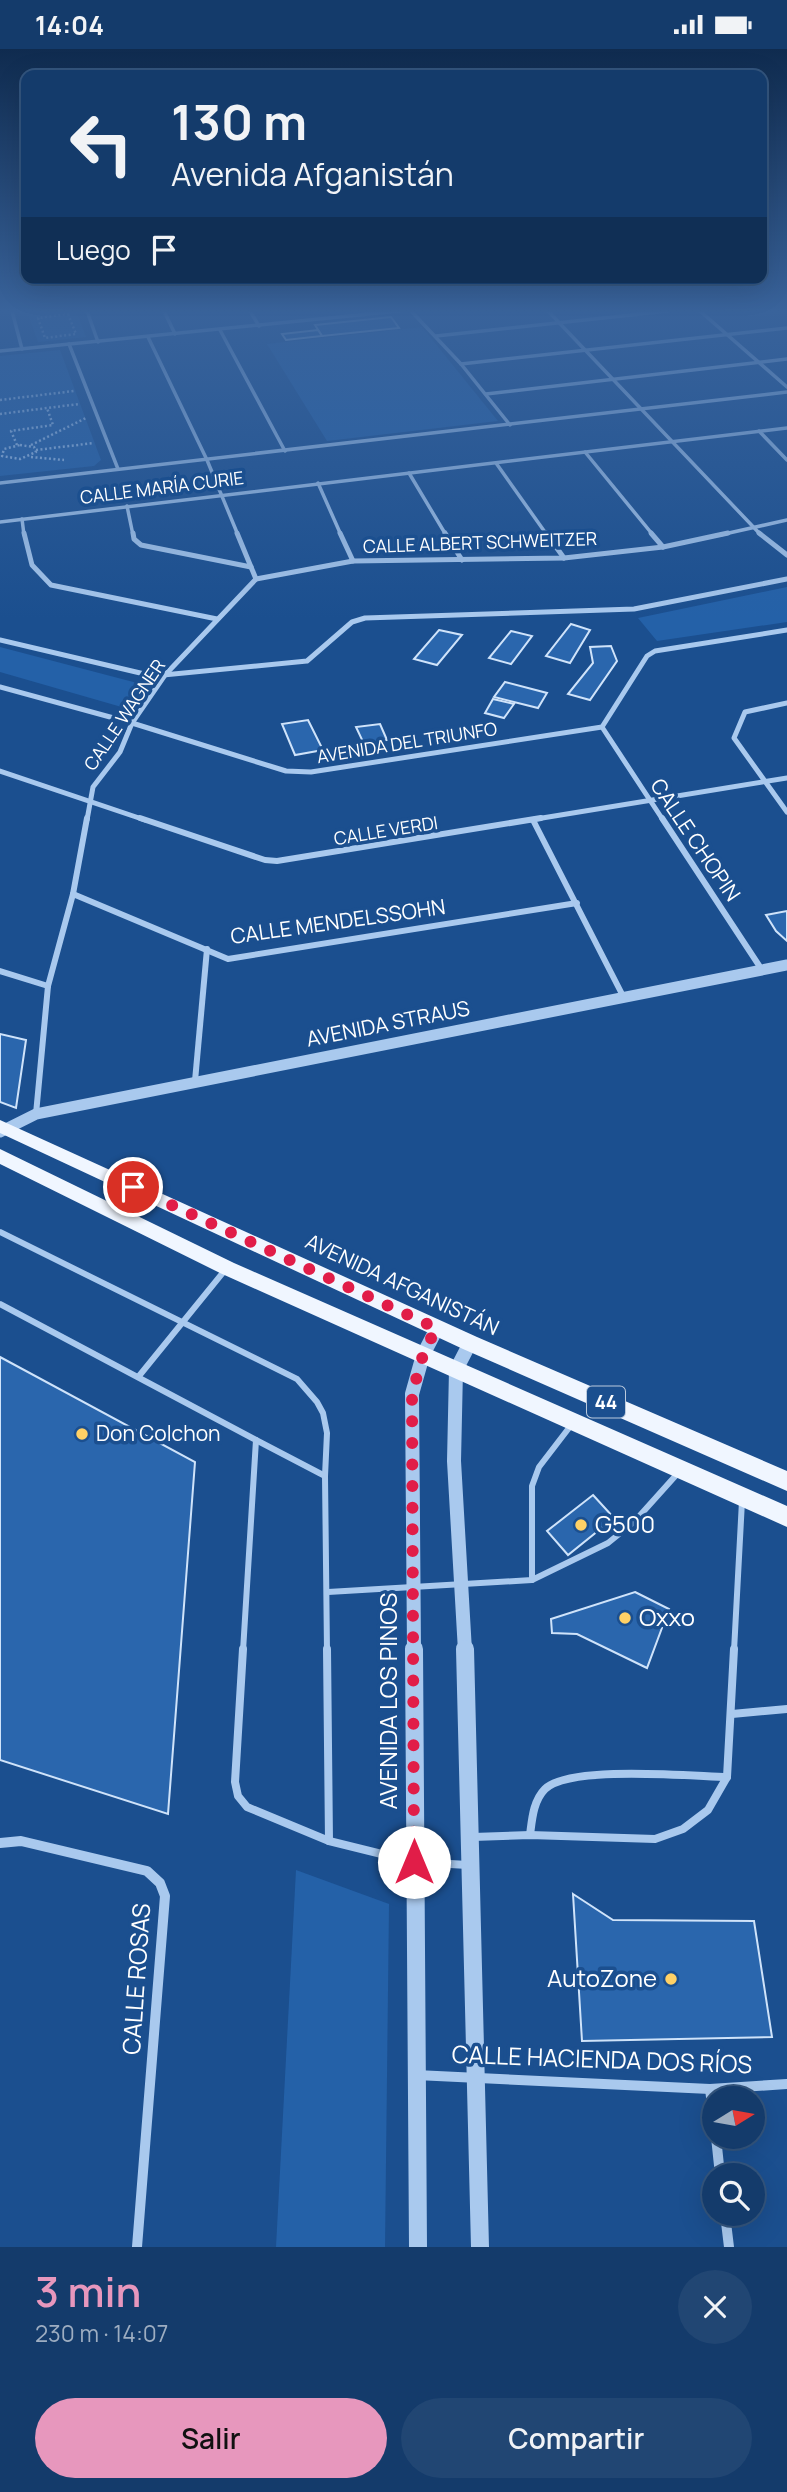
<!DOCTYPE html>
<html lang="es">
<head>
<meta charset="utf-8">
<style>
  :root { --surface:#143b6b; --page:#214673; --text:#f1f3f6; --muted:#9dadc1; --line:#33557e; --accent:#e797bd }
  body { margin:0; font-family:Manrope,sans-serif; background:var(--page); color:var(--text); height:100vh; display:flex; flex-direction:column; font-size:26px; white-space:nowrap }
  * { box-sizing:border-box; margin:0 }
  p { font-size:23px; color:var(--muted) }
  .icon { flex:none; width:38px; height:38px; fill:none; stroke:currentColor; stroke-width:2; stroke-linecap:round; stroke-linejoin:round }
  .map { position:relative; height:2198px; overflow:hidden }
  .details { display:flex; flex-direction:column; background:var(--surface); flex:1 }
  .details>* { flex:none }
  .hud { position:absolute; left:21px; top:21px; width:746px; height:214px; border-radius:14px; box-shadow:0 7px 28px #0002,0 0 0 2px var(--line); background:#143b6b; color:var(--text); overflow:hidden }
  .needle { width:46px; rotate:79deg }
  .controls { position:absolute; left:702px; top:2037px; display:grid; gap:14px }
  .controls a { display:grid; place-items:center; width:63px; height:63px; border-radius:50%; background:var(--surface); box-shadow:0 7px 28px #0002,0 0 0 2px var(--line); font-size:35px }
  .pin { position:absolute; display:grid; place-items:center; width:60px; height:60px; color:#fff; margin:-30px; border:4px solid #fff; border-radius:50%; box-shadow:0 2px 7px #0007 }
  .me { position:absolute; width:77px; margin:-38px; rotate:0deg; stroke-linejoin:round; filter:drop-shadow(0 0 5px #0008) }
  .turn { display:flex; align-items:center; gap:24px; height:147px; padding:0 35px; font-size:32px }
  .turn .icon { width:91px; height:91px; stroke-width:2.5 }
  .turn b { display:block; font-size:49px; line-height:60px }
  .then { display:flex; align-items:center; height:66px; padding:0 35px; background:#0003; gap:14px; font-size:26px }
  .round { display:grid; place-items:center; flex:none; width:74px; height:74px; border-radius:37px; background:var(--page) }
  .headline { display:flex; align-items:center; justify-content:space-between; height:119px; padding:0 35px }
  h1 { font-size:42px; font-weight:600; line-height:52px; color:var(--accent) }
  .button { display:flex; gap:14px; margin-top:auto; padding:14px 35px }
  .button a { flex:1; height:80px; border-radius:42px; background:var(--accent); color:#111; font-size:28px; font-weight:600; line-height:80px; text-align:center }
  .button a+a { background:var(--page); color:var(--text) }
  .status { display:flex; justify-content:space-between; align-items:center; height:49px; padding:0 35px; background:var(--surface); direction:ltr }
  .status svg { height:19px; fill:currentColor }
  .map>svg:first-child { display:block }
</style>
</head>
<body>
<div class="status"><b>14:04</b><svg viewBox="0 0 49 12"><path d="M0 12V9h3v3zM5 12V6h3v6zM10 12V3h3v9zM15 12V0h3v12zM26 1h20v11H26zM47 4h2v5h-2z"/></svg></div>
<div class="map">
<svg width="787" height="2198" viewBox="0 0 787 2198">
  <rect width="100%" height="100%" fill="#1b4f8f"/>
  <g fill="#2461a8">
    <polygon points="27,262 76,262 86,288 38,293"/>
    <polygon points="422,278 498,372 327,392 267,295"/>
    <polygon points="60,301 101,411 94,417 0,427 0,307"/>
    <polygon points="787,538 787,573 657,592 638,569"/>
    <polygon points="0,598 141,635 125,659 0,623"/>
    <polygon points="296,1821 389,1855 385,2198 276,2198"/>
  </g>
  <g fill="#2a66ad" stroke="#cfe3fa" stroke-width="2">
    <polygon points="391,268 399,279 322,287 315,276"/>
    <polygon points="318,281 322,287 286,291 282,285"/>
    <polygon points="571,575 590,581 570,614 546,607"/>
    <polygon points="439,581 462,586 437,616 414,610"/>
    <polygon points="511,582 532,587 511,615 489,609"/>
    <polygon points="611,597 617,612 590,651 568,645 593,614 590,598"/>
    <polygon points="505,633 547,644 538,659 494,648"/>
    <polygon points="493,650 514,655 504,669 485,664"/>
    <polygon points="308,671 323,701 295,706 282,675"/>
    <polygon points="380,675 387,691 364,695 356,678"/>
    <polygon points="787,862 787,892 776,882 766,866"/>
    <polygon points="0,985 26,991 16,1059 0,1053"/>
    <polygon points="0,1308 195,1413 168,1765 0,1711"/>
    <polygon points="593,1446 614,1469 568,1506 547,1482"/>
    <polygon points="635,1543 669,1560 647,1619 577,1585 552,1584 551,1570"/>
    <polygon points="573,1845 613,1871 754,1872 772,1988 582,1992"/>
  </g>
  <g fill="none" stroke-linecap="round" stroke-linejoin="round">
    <g stroke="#a9c9ee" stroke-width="2.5" stroke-dasharray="2 2.5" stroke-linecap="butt">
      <polygon points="68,265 76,285 45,289 38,269"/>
      <polyline points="0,351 74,342"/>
      <polyline points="0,365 79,355"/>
      <polyline points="17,396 11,382 53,376 47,359"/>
      <polygon points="20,396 34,398 36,403 20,410 2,407 4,400"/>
      <polyline points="31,396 86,369"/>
      <polyline points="36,401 94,394"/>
      <polyline points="31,408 64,411"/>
    </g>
    <g stroke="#a9c9ee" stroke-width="6">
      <polyline points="0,1183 297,1330 317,1353 323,1364 327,1384 325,1427 327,1602"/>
      <polyline points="0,1255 256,1391 243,1602"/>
      <polyline points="139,1327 225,1221"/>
      <polyline points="256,1391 325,1427"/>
      <polyline points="532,1531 532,1437 539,1418 572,1375"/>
      <polyline points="328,1543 532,1531 608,1494 634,1473 678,1424"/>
      <polyline points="734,1602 742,1452"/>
    </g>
    <g stroke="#a9c9ee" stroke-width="8">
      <polyline points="243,1600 235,1733 238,1747 247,1758 329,1792 414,1813 468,1816"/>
      <polyline points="327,1600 329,1792"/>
      <polyline points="732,1665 787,1660"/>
      <path d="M530,1786c2,-15 3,-34 15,-46 25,-24 145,-13 182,-12"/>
      <polyline points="473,1788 530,1786 655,1790 683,1780 708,1761 727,1728 734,1600"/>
    </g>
    <g stroke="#a9c9ee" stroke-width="3.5">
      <polyline points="12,262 22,300"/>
      <polyline points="87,262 98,293"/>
      <polyline points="164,262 175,285"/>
      <polyline points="250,262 259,277"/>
      <polyline points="411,262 461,315 510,376"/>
      <polyline points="548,262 761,486"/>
      <polyline points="700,262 787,338"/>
      <polyline points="220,281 285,402"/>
      <polyline points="436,287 668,262"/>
      <polyline points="148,288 207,411 238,486"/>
      <polyline points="69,295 118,420"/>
      <polyline points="0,302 399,262"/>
      <polyline points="461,315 787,279"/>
      <polyline points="486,345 787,310"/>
      <polyline points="759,382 787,411"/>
      <polyline points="585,403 653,486"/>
      <polyline points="496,414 547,486"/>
      <polyline points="409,424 446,486"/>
      <polyline points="0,434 787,343"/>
      <polyline points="318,434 341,486"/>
      <polyline points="127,457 133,486"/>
      <polyline points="22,470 24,486"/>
      <polyline points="0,473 787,379"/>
      <polyline points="720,486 787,471"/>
    </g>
    <g stroke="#a9c9ee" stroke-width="5">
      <polyline points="24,484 32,516 51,536 217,570"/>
      <polyline points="133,484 134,490 141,496 251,518"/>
      <polyline points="237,484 256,530"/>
      <polyline points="340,484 353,512"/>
      <polyline points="445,484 462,511"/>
      <polyline points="546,484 564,509"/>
      <polyline points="651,484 663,498"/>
      <polyline points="759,484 787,506"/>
      <polyline points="256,530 353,512 564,509 663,498 728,484"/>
      <polyline points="0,591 153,627 307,612 352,573 365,569 634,560 787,530"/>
      <polyline points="0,638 132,674 286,722 311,723 602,678 647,607 655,602 787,581"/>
      <polyline points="787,654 745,663 734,689 787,763"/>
      <polyline points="602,678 663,771"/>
      <polyline points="0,722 145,771"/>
      <polyline points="87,771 93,738 120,703 132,674 165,626 256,530"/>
      <polyline points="530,771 787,729"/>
    </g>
    <g stroke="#a9c9ee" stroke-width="6">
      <polyline points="140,769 265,811 277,812 541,769"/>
      <polyline points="662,769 762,921"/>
      <polyline points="534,773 624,949"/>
      <polyline points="73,845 228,910 577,854"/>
      <polyline points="0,922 48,937"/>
      <polyline points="195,1032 207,900"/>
      <polyline points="36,1065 48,937 73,845 87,769"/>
    </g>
    <g stroke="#a9c9ee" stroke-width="10">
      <polyline points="0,1794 21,1792 147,1822 160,1834 165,1847 137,2198"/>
      <polyline points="416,2026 710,2040 787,2035"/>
      <polyline points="710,2040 714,2073"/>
      <polyline points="716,2088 720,2126"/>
      <polyline points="725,2165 729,2198"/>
    </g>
    <polyline stroke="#a9c9ee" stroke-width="11" points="0,1083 36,1065 787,916"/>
    <g stroke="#a9c9ee" stroke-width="14">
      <polyline points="414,1602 412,1345 423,1306 437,1279"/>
      <polyline points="465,1602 454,1412 456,1321 470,1294"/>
    </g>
    <g stroke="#a9c9ee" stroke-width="18">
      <polyline points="414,1600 418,2198"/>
      <polyline points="465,1600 480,2198"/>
    </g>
    <g fill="#f0f6ff" fill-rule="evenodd">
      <polygon points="0,1071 477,1288 787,1422 787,1442 463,1300 0,1084"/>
      <polygon points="0,1100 234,1214 787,1457 787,1478 220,1224 0,1115"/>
    </g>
  </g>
  <linearGradient id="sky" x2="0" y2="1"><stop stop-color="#0f2b4f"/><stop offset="0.46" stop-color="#39639b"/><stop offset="1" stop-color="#39639b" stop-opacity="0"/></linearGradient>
  <rect width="787" height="569" fill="url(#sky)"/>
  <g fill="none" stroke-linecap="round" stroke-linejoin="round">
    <polyline stroke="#e11d48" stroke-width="12" stroke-dasharray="0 21.6" points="133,1138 436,1279 423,1306 412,1345 414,1813"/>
  </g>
  <g fill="#ffd166" stroke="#1b4f8f" stroke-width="2.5">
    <circle cx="82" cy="1385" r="7"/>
    <circle cx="581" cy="1476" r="7"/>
    <circle cx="625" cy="1569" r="7"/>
    <circle cx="671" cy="1930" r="7"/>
  </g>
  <g text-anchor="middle" stroke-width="7" stroke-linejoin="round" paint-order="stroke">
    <g font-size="18" fill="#fff" stroke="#1b4f8f">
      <text transform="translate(162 439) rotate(-7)" y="6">CALLE MARÍA CURIE</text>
      <text transform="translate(480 494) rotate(-2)" y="6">CALLE ALBERT SCHWEITZER</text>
      <text transform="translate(125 666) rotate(-56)" y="6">CALLE WAGNER</text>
      <text transform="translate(407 694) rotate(-9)" y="6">AVENIDA DEL TRIUNFO</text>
      <text transform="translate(386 782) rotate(-9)" y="6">CALLE VERDI</text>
    </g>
    <rect fill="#1b4f8f" stroke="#bbcadd" stroke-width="2" x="587" y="1337.5" width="38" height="31" rx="5"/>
    <g font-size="19" font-weight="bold" fill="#fff">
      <text x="606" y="1360">44</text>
    </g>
    <g font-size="21" fill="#fff" stroke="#1b4f8f">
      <text transform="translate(695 791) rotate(56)" y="7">CALLE CHOPIN</text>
      <text transform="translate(338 873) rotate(-8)" y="7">CALLE MENDELSSOHN</text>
      <text transform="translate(388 975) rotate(-11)" y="7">AVENIDA STRAUS</text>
      <text transform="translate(402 1236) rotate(25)" y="7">AVENIDA AFGANISTÁN</text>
    </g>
    <g font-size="21" fill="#fff" stroke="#1b4f8f" text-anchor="start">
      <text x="96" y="1392">Don Colchon</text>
    </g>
    <g font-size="24" fill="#fff" stroke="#1b4f8f" text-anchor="start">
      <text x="595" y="1484">G500</text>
      <text x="639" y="1577">Oxxo</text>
      <text x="657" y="1938" text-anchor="end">AutoZone</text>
    </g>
    <g font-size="24" fill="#fff" stroke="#1b4f8f">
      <text transform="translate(389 1652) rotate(-90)" y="8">AVENIDA LOS PINOS</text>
      <text transform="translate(137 1930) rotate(-86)" y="8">CALLE ROSAS</text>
      <text transform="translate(602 2011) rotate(2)" y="8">CALLE HACIENDA DOS RÍOS</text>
    </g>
  </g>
</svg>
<div class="controls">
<a><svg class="needle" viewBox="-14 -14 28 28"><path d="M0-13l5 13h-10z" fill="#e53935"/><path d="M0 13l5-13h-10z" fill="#9dadc1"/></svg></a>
<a><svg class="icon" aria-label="search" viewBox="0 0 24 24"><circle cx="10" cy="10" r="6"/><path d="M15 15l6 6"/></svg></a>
</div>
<div class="pin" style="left:133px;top:1138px;background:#d93025"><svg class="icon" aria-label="arrive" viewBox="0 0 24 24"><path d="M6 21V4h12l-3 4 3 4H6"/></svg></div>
<svg class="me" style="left:414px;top:1813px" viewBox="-20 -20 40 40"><circle r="19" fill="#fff"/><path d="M0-13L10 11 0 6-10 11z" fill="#e11d48"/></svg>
<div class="hud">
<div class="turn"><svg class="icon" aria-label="left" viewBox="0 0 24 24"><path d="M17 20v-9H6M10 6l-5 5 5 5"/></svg><div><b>130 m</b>Avenida Afganistán</div></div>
<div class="then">Luego<svg class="icon" aria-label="arrive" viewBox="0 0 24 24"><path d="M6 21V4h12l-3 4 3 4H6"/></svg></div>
</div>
</div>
<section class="details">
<div class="headline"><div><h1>3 min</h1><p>230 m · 14:07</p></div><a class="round"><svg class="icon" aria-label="close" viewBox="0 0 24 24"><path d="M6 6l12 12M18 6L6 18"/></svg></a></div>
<div class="button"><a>Salir</a><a>Compartir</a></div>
</section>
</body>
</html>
